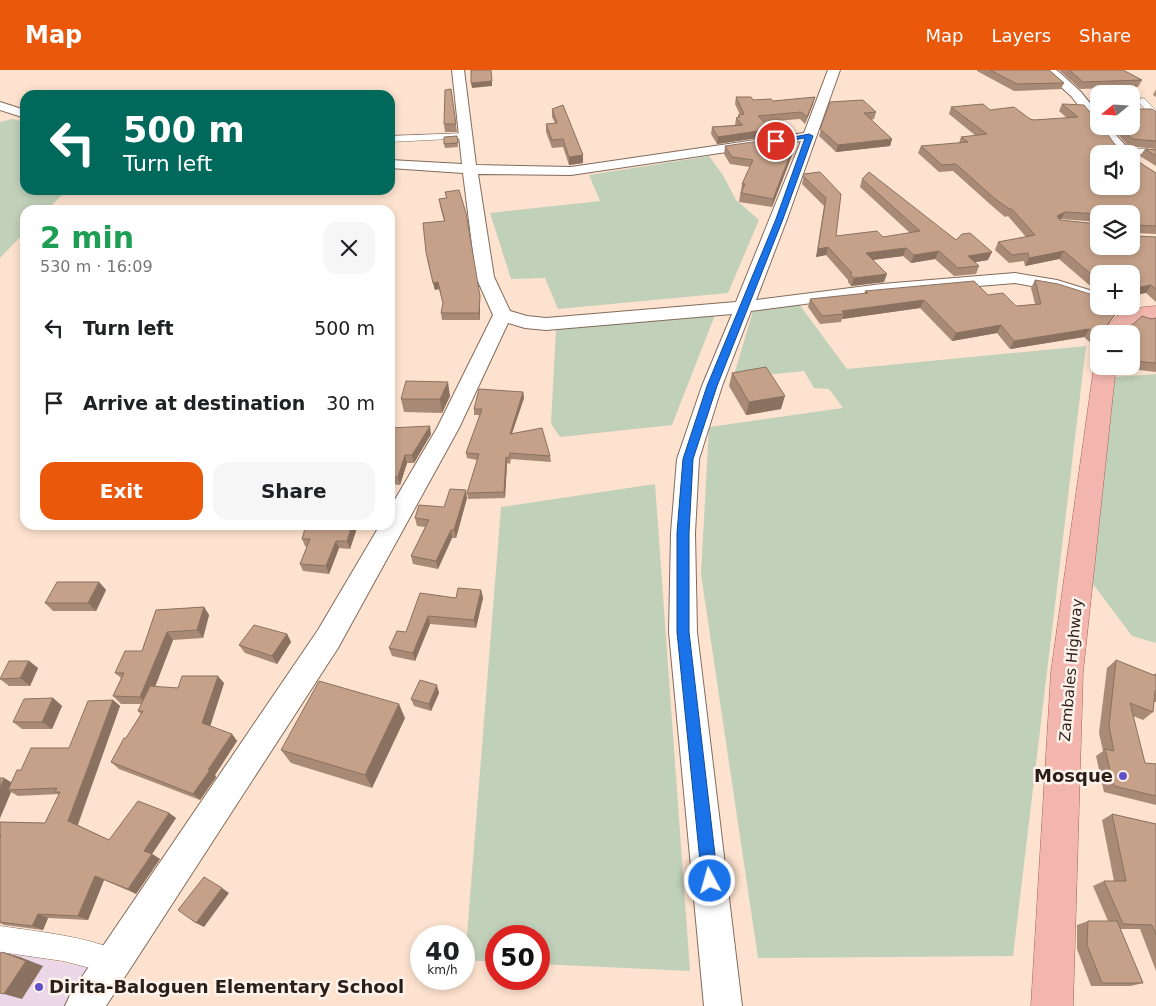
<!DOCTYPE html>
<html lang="en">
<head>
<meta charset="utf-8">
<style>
  :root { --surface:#fff; --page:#f6f6f6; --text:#202124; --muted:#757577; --accent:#ea580c }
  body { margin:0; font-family:"DejaVu Sans",sans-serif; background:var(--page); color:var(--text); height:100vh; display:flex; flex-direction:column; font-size:19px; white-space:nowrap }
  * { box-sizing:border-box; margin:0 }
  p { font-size:16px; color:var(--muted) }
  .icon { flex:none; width:28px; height:28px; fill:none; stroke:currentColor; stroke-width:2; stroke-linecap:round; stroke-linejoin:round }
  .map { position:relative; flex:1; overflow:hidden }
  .details { position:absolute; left:20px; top:135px; width:375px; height:325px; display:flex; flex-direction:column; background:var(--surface); border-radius:15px; box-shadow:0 2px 8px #0003 }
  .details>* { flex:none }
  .banner { position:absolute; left:20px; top:20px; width:375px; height:105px; border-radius:15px; box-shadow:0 2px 8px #0003; background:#00695c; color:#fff; overflow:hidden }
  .needle { width:32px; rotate:252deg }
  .buttons { position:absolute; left:1090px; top:15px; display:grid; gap:10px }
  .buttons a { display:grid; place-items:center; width:50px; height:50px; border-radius:10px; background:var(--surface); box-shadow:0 2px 8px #0003; font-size:25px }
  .speed { position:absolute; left:410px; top:855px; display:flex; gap:10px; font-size:25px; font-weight:700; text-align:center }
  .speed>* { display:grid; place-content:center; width:65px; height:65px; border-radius:50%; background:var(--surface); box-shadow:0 2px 8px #0003; line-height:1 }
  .speed small { font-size:12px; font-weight:400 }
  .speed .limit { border:8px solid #d22; background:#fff; color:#111 }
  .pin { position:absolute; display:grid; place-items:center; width:42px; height:42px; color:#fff; margin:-21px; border:2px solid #fff; border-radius:50%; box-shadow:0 1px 5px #0007 }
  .me { position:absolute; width:55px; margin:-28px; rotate:354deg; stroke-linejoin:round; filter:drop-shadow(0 0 4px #0008) }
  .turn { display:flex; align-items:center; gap:18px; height:105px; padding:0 20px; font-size:22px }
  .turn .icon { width:65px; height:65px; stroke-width:2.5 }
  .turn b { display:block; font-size:35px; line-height:42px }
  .round { display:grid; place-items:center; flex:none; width:52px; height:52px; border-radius:15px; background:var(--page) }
  .summary { display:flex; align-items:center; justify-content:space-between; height:85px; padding:0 20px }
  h1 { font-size:30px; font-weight:800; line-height:38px; color:#1e9e55 }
  .action { display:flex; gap:10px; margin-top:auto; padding:10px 20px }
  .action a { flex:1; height:58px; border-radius:15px; background:var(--accent); color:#fff; font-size:20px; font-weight:800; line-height:58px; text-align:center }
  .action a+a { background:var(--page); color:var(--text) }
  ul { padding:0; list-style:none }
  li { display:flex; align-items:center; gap:15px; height:75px; padding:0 20px }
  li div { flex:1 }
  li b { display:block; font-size:19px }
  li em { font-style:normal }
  header { display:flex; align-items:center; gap:30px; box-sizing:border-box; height:70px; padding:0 25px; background:var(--accent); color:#fff }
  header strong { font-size:24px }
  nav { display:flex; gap:28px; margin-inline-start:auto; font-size:18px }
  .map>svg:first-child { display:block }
</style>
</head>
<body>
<header>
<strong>Map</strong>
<nav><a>Map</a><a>Layers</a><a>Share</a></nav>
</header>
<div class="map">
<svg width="1156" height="936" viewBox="0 0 1156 936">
  <rect width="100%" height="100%" fill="#fde2cf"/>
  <polygon fill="#ebd7e7" points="0,881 91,898 67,936 0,936"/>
  <g fill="#c1d0b9">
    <polygon points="12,49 25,52 25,120 67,120 47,140 25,140 25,162 0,188 0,52"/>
    <polygon points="709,86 723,105 736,130 759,150 728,223 558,239 545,208 511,209 490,143 600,131 589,105"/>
    <polygon points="799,234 847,299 1086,276 1013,886 758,888 701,504 709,357 843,338 829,319 814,318 804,301 733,308 753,241"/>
    <polygon points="715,245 672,355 560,367 551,354 556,258"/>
    <polygon points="1156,304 1156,573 1132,566 1090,510 1114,307"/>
    <polygon points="655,414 690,901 539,894 539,866 496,866 496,892 465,890 501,437"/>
  </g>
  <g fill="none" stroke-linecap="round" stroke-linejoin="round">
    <g stroke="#836b5b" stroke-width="1">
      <g id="street">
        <polygon points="1142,28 1145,29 1156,41 1156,50 1153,49 1138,31"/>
        <polygon points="467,63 470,64 470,68 390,72 390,66"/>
        <polygon points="1120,77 1156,80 1156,86 1116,82 1115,80"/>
        <path d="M0,856c41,6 84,10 122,26l4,9 -4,9 -9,4 -50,-13 -63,-9z"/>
      </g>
    </g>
    <g stroke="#836b5b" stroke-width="2">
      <g id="secondary">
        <path d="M452,0h12l12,95 95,2 233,-34 24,-63h12l-53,149 -31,81 126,-16 133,-11 42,7 42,13v11l-45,-14 -39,-7 -133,11 -131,17 -29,75 -23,73 -4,74 2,99 45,374h-38l-35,-374 2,-99 6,-74 25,-73 30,-72 -186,16 -21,-2 -17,-5 -49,105 -121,220 -232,358h-41l6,-13 247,-363 62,-105h10v-17l47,-80 56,-113 -17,-38 -13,-104 -73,-5v-8l72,4zM801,71l-65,161 -190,16 -19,-2 -17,-5 -16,-34 -16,-103 93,1z"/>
        <polygon points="1042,0 1056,0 1060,3 1080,21 1099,44 1099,56 1108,56 1133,84 1131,87 1131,84 1115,83 1071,26"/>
        <polygon points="0,32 25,40 25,48 0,40"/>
        <path d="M1109,236c13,0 26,-3 34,9l-2,4c-11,3 -26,-3 -32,-13z"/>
      </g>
    </g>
    <g stroke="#a66156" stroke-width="1">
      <g id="primary">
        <path d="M1156,236v12c-14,1 -25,2 -32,16h-21c13,-24 27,-26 53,-28z"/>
        <polygon points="1097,291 1099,291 1099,296 1116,296 1083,602 1073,936 1031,936 1051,602 1094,296"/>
      </g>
    </g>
    <use href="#street" fill="#fff" fill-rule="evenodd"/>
    <use href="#secondary" fill="#fff" fill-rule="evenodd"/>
    <use href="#primary" fill="#f2b6ae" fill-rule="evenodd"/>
  </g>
  <g fill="#a98a76" fill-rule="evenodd">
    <polygon points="977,0 1049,0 1064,13 1061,19 1014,21 977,1"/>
    <polygon points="1059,0 1123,0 1142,10 1138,17 1080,19"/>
    <polygon points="451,19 457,62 445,62 444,54"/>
    <polygon points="1156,19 1156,27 1153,25"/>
    <polygon points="736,27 753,30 813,34 805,54 800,49 764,52 771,59 770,66 717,74 711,64 712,57 736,55 735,55 736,48 738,47 738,45 740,45 735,34"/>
    <polygon points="830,32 876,42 874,49 871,50 892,69 890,76 836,82 819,66"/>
    <path d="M1062,34l72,55 22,14v61l-21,-1 1,3 20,1v65l-10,-9 -47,-19v17l-4,-1 -36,-31 -34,7 -1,-5 -15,2 -14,-13 3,-8 28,-5 -18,-21 -3,1 -14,-12 -38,-34 -14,1 -21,-19 3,-7 38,-3 2,-6 15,-1 -27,-22 2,-7 39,3 44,10 33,-2 -8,-7zM1099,144h32l-32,32 -39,-26 1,-1 38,3z"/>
    <polygon points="552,39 583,93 569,95 563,77 552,78 546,62 546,54 555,53 552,47"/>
    <polygon points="1156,42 1156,79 1128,76 1111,56 1131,56"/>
    <polygon points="457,66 458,77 445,78 444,74"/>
    <polygon points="783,71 795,72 794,80 772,137 739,132 742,114 750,97 730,94 724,84 725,76"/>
    <polygon points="1145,79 1156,80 1156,96 1140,86"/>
    <polygon points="820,102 836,166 883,167 910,163 860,117 862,109 988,190 975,192 979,196 976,204 954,206 935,189 911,193 903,186 873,190 884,212 851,216 848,212 848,210 826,185 816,187 824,136 802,114 804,104"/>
    <polygon points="445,122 480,233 480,250 442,250 441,243 443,234 439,219 435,220 427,189 444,151 440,136 439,129 446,128"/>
    <polygon points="1035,210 1095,227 1121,237 1107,256 1108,258 1129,258 1151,249 1156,248 1156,302 1121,298 1121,296 1131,296 1131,264 1099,264 1099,274 1093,275 1084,267 1010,279 997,263 952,271 920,238 842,249 841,252 820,254 808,237 810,229 864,224 865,221 988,225 1016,236 1035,234 1031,218"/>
    <polygon points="732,303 781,339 746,345 729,316"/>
    <polygon points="523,322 524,328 512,363 550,386 551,392 511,389 510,394 507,393 505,428 468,429 467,423 477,390 467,388 466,383 480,345 474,345 474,339"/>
    <polygon points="450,326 442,343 404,342 401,329"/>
    <polygon points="390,358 431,364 414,393 407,393 400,415 390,414"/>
    <polygon points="467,428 456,468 452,468 438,499 413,494 411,486 425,457 417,456 415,448"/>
    <polygon points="306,455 358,455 350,479 339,478 329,504 303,501 300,494 307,477 305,476 302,469"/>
    <polygon points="99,512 106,520 96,541 53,541 45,533"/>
    <polygon points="481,520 483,528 476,558 430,554 415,591 392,586 389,578 406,562 420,523 456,528"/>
    <polygon points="204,537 209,545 203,568 173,570 155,617 178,618 224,613 210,656 232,664 237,671 215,705 216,707 200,730 119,699 111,692 141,644 138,641 141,634 121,634 113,626 121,608 115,603 142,581 156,540"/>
    <polygon points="287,564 291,572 277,594 245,583 239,575"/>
    <polygon points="1116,590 1153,605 1156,603 1156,632 1154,632 1153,642 1143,650 1133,646 1145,693 1156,694 1156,735 1104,722 1096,686 1103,681 1099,663 1107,598"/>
    <polygon points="29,591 38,598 30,616 9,616 0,609"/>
    <polygon points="439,623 431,641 414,636 411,629"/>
    <polygon points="53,628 62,636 52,659 22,659 13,652"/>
    <polygon points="113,630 120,636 78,755 109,770 169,743 176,748 152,784 160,789 136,824 104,810 88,850 48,848 43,860 4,855 0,853 0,752 45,753 59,724 18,726 11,722 0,748 4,708 12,713 21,700 69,678"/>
    <polygon points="405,648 372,718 291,693 281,680"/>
    <polygon points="1112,744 1156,754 1156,901 1140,859 1120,859 1143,913 1131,916 1091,916 1077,879 1077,855 1088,851 1108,851 1093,816 1104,811 1114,811 1102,750"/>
  </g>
  <g fill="#8a7160">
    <polygon points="492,11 492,16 472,18 471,13"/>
    <polygon points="815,27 813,34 805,54 807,47"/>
    <polygon points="771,59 770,66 717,74 718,67"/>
    <polygon points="892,69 890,76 836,82 838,75"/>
    <polygon points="795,72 794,80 772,137 773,129"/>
    <polygon points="583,85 583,93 569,95 569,87"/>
    <polygon points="1065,142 1061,149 1053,154 1057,146"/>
    <polygon points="828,177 826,185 816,187 818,179"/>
    <polygon points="906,178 903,186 863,191 866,183"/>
    <polygon points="939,181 935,189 911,193 914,185"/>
    <polygon points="1064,181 1059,189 1025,196 1029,188"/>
    <polygon points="992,182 988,190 965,194 968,186"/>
    <polygon points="887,204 884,212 851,216 854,208"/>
    <polygon points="438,212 439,219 435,220 433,213"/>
    <polygon points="1151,215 1146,223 1131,226 1131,219"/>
    <polygon points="480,226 480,250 479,243"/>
    <polygon points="924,230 920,238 842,249 844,244 842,241"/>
    <polygon points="1001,255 997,263 952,271 956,263"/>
    <polygon points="1089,259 1084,267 1010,279 1014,271"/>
    <polygon points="1099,267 1099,274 1093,275"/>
    <polygon points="448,312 450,326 442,343 440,329"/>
    <polygon points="523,322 524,328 510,369 510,364"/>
    <polygon points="785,326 781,339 746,345 749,332"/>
    <polygon points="430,356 431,364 414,393 412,385"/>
    <polygon points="405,385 407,393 400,415 398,407"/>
    <polygon points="506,387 507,393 505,428 504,422"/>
    <polygon points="466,420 467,428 456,468 454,460"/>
    <polygon points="352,455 358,455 350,479 347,471"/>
    <polygon points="451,460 452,468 438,499 436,491"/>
    <polygon points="336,471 339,478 329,504 326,496"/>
    <polygon points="99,512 106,520 96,541 88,533"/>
    <polygon points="481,520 483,528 476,558 474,550"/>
    <polygon points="204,537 209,545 203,568 197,560"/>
    <polygon points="428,546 430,554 415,591 413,583"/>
    <polygon points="167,562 173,570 148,635 140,627"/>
    <polygon points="287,564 291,572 277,594 272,586"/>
    <polygon points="29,591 38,598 30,616 20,608"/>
    <polygon points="218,606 224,613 209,660 202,653"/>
    <polygon points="437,615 439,623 431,641 429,634"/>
    <polygon points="53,628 62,636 52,659 42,652"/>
    <polygon points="113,630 120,636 77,756 68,751"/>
    <polygon points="399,634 405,648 372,718 365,705"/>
    <polygon points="232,664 237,671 215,705 216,707 200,730 193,724 208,700"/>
    <polygon points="4,708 14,714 8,720 11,722 0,748 0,718"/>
    <polygon points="169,743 176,748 152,784 160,789 136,824 128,819 144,781"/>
    <polygon points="95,806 104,810 88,850 78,846"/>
    <polygon points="222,818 229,823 204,857 196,853"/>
    <polygon points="38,844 48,848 43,860 32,856"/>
    <polygon points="2,882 20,887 43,896 22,929 4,924"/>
  </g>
  <g fill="#c5a189" stroke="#8a7160" fill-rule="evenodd">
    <polygon points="471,0 491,0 492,11 471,13"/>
    <polygon points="990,0 1049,0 1064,13 1017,14"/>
    <polygon points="1069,0 1123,0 1142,10 1083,12"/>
    <polygon points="451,19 456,54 444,54 445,20"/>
    <polygon points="736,27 751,27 753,30 771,29 773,31 815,27 807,47 801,42 758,46 771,59 718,67 712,57 743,55 736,48 740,47 738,45 744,44"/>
    <polygon points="863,30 876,42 864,43 892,69 838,75 820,59 830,32"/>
    <path d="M983,34l7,6 24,-3 16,12 4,1 44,-3 -16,-13 22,1 15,18v3h2l16,21 16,2 1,10 22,14v53l-20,-1 -2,2 2,9 20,1v52l-5,-4 -20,4v-15h-32v7l-35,-30 -35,7 -1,-5 -16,2 -14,-13 37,-7 -23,-26h-3l-15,-11 -38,-34 -14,1 -21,-19 47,-4 -7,-5 26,-3 -36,-27zM1099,84h32v32h-32zM1065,142l34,2h32v32h-32v-22l-39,-4 -3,-4z"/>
    <polygon points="563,35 583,85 569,87 563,69 552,70 546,54 557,53 552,39"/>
    <polygon points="1131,39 1152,39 1156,42 1156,71 1132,69 1121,56 1131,56"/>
    <polygon points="457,66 458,73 444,74 444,67"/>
    <polygon points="781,68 783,71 795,72 773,129 741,123 745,114 742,114 753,90 732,87 725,76"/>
    <polygon points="1145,79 1156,80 1156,86"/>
    <polygon points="820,102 841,124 836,166 877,161 883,167 920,161 862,109 869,102 956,170 962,164 970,163 992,182 968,186 979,196 958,198 939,181 914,185 906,178 866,183 887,204 854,208 850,204 852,203 828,177 818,179 826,128 803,106 804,104"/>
    <polygon points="459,120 466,143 480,226 479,243 441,243 443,233 438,212 433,213 426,182 423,153 445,151 439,129 447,128 445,122"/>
    <polygon points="1035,210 1058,214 1096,226 1093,226 1099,228 1099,236 1119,236 1121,237 1107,255 1108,258 1129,258 1142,246 1151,249 1156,248 1156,293 1131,291 1131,264 1099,264 1099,267 1089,259 1014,271 1001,255 956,263 924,230 842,241 844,244 822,246 810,229 868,223 865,221 974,211 988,225 1003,223 1016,236 1041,234"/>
    <polygon points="766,297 785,326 749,332 732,303"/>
    <polygon points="406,311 448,312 440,329 401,329"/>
    <polygon points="479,319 523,322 510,364 542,358 550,386 510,383 509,388 506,387 504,422 467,423 479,384 466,383 482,339 474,339"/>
    <polygon points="430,356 412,385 405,385 398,407 390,407 390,358"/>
    <polygon points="450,419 466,420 454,460 451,460 436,491 411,486 429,450 415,448 419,435 444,437"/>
    <polygon points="306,455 352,455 347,471 336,471 326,496 300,494 310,469 302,469"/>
    <polygon points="57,512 99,512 88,533 45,533"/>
    <polygon points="458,518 481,520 474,550 428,546 413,583 389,578 397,561 406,562 420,523 456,528"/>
    <polygon points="204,537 197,560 167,562 140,627 113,626 124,603 115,603 125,581 142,581 156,540"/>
    <polygon points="254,555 287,564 272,586 239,575"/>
    <polygon points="1116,590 1156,606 1156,621 1155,621 1153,642 1130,633 1145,693 1156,694 1156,726 1114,716 1105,679 1114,681 1109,656"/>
    <polygon points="9,591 29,591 20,608 0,609"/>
    <polygon points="182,606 218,606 202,653 232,664 208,700 210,700 193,724 111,692 124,668 126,668 143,641 138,641 150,616 178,618"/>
    <polygon points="420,610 437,615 429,634 411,629"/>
    <polygon points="319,611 399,634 365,705 281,680"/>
    <polygon points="53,628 42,652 13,652 24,629"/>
    <polygon points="113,630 68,751 109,770 138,731 169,743 144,781 152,784 128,819 95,806 78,846 38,844 32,856 0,852 0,767 1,765 0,765 0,752 45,753 60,722 55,722 57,718 8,720 17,700 21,700 31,678 69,678 88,631"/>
    <polygon points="0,708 4,708 0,718"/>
    <polygon points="1112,744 1156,754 1156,865 1152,855 1123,854 1104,811 1126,811"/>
    <polygon points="204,807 222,818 196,853 178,840"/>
    <polygon points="1088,851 1117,851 1143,913 1102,913 1087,875"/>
    <polygon points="2,882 26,891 4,924 0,923 0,884"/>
  </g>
  <polygon fill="#1a73e8" stroke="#114b97" points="809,64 813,66 783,149 717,316 693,389 689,463 689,562 718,811 715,816 710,818 704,816 702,811 677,562 677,463 683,389 707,316 776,149 805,68 776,73 773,71"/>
  <g fill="#6250c9" stroke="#fef2eb" stroke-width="2">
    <circle cx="1123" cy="706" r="5"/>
    <circle cx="39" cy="917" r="5"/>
  </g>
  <g text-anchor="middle" stroke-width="5" stroke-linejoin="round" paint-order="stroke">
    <g font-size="15" fill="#291f18" stroke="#fef2eb">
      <text transform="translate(1071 600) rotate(-85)" y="5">Zambales Highway</text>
    </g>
    <g font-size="18" font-weight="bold" fill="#291f18" stroke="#fef2eb" text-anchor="end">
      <text x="1113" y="712">Mosque</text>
      <text x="49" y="923" text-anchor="start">Dirita-Baloguen Elementary School</text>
    </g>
  </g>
</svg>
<div class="buttons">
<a><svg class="needle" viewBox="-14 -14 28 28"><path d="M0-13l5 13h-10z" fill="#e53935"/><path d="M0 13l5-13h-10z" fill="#757577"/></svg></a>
<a><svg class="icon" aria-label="sound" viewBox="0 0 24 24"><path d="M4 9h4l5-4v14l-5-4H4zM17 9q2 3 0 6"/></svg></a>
<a><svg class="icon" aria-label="layers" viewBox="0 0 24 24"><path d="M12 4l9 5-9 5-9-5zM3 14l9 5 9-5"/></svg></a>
<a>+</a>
<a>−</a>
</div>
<div class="speed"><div>40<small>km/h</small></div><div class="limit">50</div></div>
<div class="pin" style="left:776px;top:71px;background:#d93025"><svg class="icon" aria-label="arrive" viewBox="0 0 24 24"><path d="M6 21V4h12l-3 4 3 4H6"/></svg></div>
<svg class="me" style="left:710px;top:811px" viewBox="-20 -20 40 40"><circle r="17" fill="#1a73e8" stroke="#fff" stroke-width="3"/><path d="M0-11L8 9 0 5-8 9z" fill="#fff"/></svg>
<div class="banner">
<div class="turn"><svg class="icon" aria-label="left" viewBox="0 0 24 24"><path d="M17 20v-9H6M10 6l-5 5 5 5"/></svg><div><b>500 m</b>Turn left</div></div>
</div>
<section class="details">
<div class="summary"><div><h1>2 min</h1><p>530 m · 16:09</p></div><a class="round"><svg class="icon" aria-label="close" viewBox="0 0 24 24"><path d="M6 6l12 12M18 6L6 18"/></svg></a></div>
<ul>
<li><svg class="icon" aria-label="left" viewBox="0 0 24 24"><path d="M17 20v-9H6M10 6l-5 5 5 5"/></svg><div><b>Turn left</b></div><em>500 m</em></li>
<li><svg class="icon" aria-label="arrive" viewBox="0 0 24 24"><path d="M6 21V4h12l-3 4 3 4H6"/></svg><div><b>Arrive at destination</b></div><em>30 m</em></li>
</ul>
<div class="action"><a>Exit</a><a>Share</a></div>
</section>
</div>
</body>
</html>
